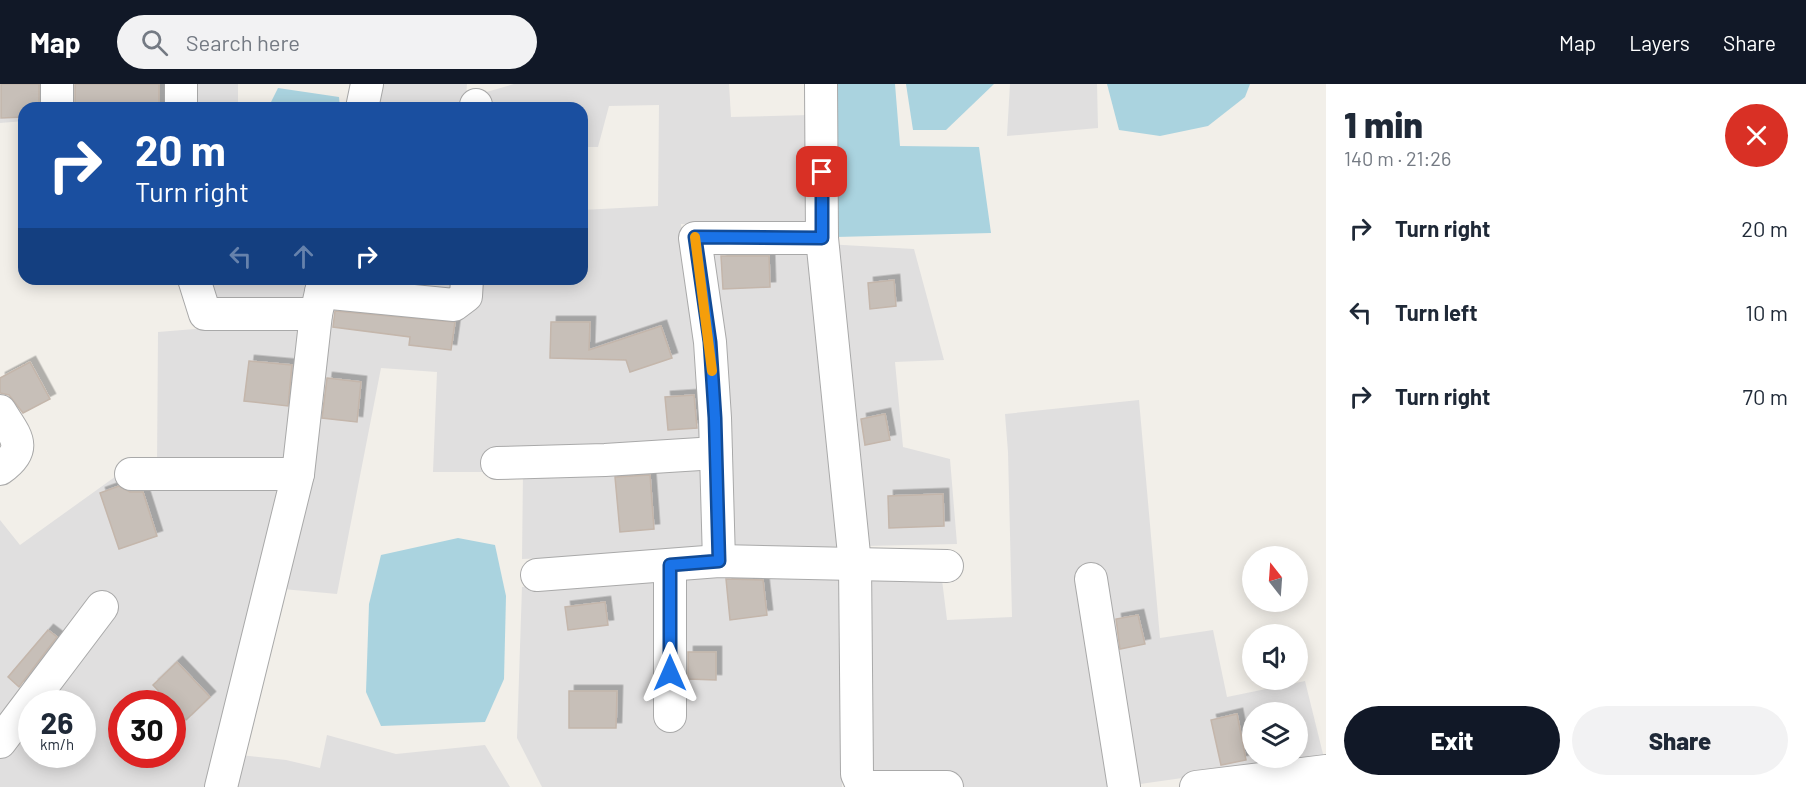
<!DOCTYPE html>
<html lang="en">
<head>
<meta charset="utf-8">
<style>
  :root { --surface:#fff; --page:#f2f2f3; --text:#1f2937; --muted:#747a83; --accent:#111827 }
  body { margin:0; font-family:Barlow,sans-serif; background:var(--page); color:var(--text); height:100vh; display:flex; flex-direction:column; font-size:22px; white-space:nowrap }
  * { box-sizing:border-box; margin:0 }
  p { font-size:20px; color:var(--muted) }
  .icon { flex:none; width:33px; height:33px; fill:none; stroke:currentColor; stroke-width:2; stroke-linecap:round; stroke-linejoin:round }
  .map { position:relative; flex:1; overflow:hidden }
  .panel { display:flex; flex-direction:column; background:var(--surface); width:480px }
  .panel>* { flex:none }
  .hud { position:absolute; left:18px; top:18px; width:570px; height:183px; border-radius:18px; box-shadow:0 3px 15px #0003; background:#1a4fa0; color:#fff; overflow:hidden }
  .needle { width:39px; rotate:343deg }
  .tools { position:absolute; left:1242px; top:462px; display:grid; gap:12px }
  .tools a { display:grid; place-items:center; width:66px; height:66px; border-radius:50%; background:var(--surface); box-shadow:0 3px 15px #0003; font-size:30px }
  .speed { position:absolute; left:18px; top:606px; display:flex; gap:12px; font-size:30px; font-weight:700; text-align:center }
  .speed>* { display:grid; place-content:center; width:78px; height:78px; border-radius:50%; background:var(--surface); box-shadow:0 3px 15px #0003; line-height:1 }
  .speed small { font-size:15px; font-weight:400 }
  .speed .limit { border:9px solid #d22; background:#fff; color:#111 }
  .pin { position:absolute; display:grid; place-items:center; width:51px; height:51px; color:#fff; margin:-26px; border-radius:12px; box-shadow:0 3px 9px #0006 }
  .me { position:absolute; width:66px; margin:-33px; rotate:0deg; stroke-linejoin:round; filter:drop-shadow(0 0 4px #0008) }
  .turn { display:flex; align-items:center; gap:21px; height:126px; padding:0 18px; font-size:27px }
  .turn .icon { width:78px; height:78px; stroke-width:2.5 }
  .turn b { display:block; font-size:42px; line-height:51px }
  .lanes { display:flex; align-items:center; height:57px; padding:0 18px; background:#0003; justify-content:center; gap:30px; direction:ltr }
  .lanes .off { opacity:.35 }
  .round { display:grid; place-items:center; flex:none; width:63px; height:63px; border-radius:32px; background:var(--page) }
  .overview { display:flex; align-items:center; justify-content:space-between; height:102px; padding:0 18px }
  h1 { font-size:36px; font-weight:800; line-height:45px }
  .button { display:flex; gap:12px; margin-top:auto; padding:12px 18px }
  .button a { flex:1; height:69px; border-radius:36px; background:var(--accent); color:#fff; font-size:24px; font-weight:800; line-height:69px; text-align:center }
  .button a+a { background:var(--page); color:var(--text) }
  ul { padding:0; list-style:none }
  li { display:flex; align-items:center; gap:18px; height:84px; padding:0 18px }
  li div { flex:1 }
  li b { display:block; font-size:22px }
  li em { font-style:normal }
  header { display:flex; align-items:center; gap:36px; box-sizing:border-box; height:84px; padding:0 30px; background:var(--accent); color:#fff }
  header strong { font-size:28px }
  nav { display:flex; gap:33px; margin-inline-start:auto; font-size:21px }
  .search { width:420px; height:54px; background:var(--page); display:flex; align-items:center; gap:15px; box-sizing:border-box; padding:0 21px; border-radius:33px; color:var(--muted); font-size:22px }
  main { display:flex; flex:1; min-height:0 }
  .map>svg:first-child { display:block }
</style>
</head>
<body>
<header>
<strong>Map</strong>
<div class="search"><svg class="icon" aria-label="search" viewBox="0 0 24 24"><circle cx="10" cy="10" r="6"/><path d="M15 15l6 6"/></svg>Search here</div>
<nav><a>Map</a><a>Layers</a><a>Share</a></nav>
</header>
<main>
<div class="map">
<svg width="1326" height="703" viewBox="0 0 1326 703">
  <defs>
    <filter id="shadow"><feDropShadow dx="5.5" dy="-5.5" stdDeviation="0" flood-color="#0004"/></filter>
  </defs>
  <rect width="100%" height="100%" fill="#f2efe9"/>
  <g fill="#e0dfdf" fill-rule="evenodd">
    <polygon points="0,0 238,0 238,24 24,24 24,37 0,39"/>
    <polygon points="377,0 467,0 465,23 428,21 427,24 373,24"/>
    <polygon points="514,0 729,0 731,33 809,31 813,149 681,140 693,251 708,468 522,475 523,388 433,388 437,288 381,284 337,510 283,505 327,195 582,195 582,126 658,122 659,21 609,22 598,63 582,63 582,24 484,24 483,9"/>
    <polygon points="1010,0 1097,0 1098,44 1007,52"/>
    <polygon points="808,159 914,165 944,276 895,278 903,363 950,375 957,460 727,465 705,163"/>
    <polygon points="205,195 316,195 311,221 209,220"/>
    <path d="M307,236l-19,151 -73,316h-215v-267l20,25 99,-71 38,-8 1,-134zM32,620h50v50h-50zM122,620h50v50h-50z"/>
    <path d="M1139,316l21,238 53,-8 14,67 78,-16 19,77 -205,29h-259l2,-216 79,1 6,48 65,-3 -4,-165 -3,-38zM1252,628h46v46h-46z"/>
    <polygon points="715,486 846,486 842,703 542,703 517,654 522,503"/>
    <polygon points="327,651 396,670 485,661 510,703 231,703 240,671 286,676 320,684"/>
  </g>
  <g fill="#aad3df">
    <polygon points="832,0 895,0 900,62 979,63 991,149 836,153"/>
    <polygon points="906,0 994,0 946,46 913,46"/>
    <polygon points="1107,0 1250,0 1245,13 1208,42 1160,52 1119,46"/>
    <polygon points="278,4 339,13 340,24 268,24"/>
    <polygon points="458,454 495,461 506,512 504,595 485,638 381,642 366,608 369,520 381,471"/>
  </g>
  <g fill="#c7bfb8" stroke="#c4b6ab" stroke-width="1.5" filter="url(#shadow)">
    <polygon points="1,0 39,0 39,24 24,24 24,33 1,34"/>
    <rect x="75" y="0" width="84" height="24"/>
    <polygon points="721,172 769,172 770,203 723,205"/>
    <polygon points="894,196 896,222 870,225 868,199"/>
    <polygon points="335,227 455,238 451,266 409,261 410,253 333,243"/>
    <polygon points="551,238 590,238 589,266 661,242 672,274 630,288 626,276 550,274"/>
    <polygon points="249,277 292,281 288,322 244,317"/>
    <polygon points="30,278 50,315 23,329 9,311 0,309 0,294"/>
    <polygon points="327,294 361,298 357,338 322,334"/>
    <polygon points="694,311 697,344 668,346 665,313"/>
    <polygon points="885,330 890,356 865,361 861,335"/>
    <polygon points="650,391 654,445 620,448 615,393"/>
    <polygon points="119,402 130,408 143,408 157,452 119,465 100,409"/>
    <polygon points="943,410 944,442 889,444 888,412"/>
    <polygon points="726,495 763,496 767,531 730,536"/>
    <polygon points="605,518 608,541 568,546 565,523"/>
    <polygon points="1138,531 1145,560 1120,565 1116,535"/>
    <polygon points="48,546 57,553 19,603 8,593"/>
    <polygon points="688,568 716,568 716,596 688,595"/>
    <polygon points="177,578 210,613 186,636 153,601"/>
    <polygon points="569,607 617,607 616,644 569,644"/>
    <polygon points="1237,630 1246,676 1221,681 1211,636"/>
  </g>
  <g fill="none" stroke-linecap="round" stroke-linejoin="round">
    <g stroke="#a9a9a9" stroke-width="34">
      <g id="street">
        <polyline points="57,0 57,24"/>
        <polyline points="181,24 181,0"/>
        <polyline points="362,24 367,0"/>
        <polyline points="476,24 476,21"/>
        <polyline points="822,154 855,480 857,690 861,699 868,703"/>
        <polyline points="194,195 205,230 316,230"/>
        <polyline points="321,208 454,221 466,212 467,195"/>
        <path d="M0,327c15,25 30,37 0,58"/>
        <polyline points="497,379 605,376 716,369"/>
        <polyline points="131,390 298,390"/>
        <polyline points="719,477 715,334 710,258 695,154 822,154 821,0"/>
        <polyline points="670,481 670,632"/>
        <polyline points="537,491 719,477 947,482"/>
        <polyline points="1091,495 1124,703"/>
        <polyline points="0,658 102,523"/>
        <polyline points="221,703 298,390 316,230 324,195"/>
        <polyline points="874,703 947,703"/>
        <polyline points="1196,703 1326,687"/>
      </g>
    </g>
    <use href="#street" stroke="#fff" stroke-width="32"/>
  </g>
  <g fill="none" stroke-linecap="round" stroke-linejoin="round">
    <g stroke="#114b97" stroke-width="15">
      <polyline id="route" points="670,589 670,481 719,477 715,334 710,258 695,153 822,154 822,88"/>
    </g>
    <use href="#route" stroke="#1a73e8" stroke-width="10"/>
    <polyline stroke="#f59e0b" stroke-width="10" points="695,153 712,287"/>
  </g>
</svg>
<div class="tools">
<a><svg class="needle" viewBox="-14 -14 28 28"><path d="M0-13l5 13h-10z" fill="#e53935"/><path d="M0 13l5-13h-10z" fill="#747a83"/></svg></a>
<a><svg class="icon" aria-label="sound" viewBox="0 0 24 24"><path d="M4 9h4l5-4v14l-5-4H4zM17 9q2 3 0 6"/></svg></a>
<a><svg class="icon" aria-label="layers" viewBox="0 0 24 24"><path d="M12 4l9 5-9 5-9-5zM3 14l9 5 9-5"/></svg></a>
</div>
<div class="speed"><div>26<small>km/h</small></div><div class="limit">30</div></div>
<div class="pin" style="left:822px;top:88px;background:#d93025"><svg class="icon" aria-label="arrive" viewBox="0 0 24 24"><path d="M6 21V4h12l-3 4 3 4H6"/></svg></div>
<svg class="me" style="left:670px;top:589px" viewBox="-20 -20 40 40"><path d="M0-17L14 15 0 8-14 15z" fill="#1a73e8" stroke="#fff" stroke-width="4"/></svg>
<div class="hud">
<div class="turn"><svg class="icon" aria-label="right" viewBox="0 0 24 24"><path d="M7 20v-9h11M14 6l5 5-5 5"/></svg><div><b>20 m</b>Turn right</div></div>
<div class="lanes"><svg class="icon off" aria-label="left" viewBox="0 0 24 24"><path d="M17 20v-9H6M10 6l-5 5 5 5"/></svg><svg class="icon off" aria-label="ahead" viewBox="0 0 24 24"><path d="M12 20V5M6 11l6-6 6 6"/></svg><svg class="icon" aria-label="right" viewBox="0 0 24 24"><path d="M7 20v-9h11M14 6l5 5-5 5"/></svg></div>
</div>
</div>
<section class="panel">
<div class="overview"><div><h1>1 min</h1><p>140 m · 21:26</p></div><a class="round" style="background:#d93025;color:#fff"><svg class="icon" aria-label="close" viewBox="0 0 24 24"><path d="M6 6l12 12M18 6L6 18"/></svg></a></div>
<ul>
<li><svg class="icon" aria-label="right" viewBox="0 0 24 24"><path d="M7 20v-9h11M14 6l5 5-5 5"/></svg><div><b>Turn right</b></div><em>20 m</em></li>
<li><svg class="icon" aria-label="left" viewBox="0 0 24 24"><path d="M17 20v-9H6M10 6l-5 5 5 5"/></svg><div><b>Turn left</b></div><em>10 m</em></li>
<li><svg class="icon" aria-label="right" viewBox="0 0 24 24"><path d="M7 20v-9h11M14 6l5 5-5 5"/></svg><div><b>Turn right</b></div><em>70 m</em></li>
</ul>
<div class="button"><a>Exit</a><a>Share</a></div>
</section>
</main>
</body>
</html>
